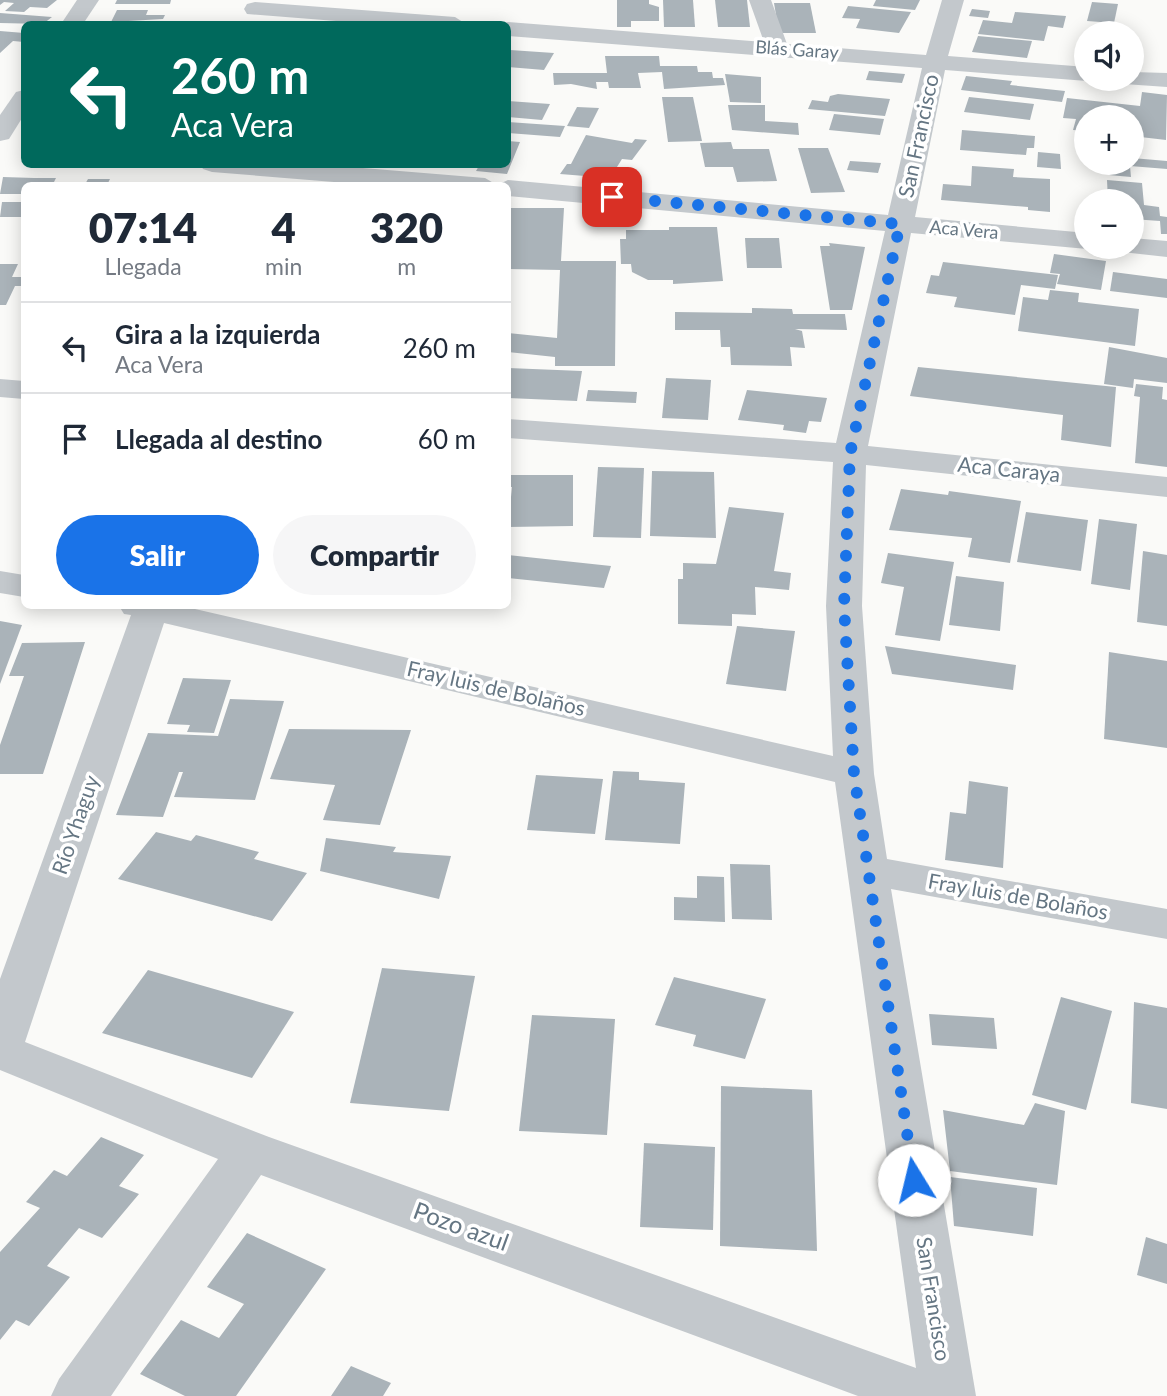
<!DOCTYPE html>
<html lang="es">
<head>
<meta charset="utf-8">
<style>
  :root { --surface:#fff; --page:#f6f6f7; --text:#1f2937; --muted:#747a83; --line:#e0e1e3; --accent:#1a73e8 }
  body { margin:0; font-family:Lato,sans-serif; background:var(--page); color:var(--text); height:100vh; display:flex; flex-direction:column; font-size:26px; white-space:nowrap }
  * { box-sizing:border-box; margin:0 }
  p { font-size:23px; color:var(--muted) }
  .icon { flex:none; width:38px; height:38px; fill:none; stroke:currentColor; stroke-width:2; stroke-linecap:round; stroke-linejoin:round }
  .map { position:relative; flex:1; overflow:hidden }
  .details { position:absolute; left:21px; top:182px; width:490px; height:427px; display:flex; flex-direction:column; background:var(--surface); border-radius:10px; box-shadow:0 4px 18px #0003 }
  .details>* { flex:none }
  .guide { position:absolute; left:21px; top:21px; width:490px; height:147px; border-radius:10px; box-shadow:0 4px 18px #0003; background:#00695c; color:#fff; overflow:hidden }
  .buttons { position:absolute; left:1074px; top:21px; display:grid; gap:14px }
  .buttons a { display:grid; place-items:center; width:70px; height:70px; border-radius:50%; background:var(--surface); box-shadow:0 4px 18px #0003; font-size:35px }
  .pin { position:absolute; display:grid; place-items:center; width:60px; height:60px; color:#fff; margin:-30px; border-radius:14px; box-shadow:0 4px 10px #0006 }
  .me { position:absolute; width:77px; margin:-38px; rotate:351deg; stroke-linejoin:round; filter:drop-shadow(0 0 5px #0008) }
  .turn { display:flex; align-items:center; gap:24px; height:147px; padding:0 35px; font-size:32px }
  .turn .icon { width:91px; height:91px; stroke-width:2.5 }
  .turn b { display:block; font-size:49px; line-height:60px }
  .eta { display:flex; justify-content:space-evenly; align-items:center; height:119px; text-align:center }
  .eta b { font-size:42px; font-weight:800; line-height:49px }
  .cta { display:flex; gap:14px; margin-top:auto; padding:14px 35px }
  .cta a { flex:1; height:80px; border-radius:42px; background:var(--accent); color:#fff; font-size:28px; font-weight:800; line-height:80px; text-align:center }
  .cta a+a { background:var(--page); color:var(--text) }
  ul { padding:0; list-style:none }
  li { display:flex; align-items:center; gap:21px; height:91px; padding:0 35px; border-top:2px solid var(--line) }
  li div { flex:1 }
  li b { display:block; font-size:26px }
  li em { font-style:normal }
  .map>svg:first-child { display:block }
</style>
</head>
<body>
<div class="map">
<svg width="1167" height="1396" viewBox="0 0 1167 1396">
  <rect width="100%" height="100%" fill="#fafaf8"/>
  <g fill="#aab3b9">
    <polygon points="0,0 57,0 47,8 30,7 24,12 5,11 14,3 4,2 0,5"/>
    <polygon points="117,0 171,0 170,4 115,4"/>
    <polygon points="617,0 649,0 649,4 659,7 659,21 631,21 631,27 617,27"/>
    <polygon points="663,0 693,0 695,27 664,27"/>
    <polygon points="715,0 747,0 750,27 718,27"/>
    <polygon points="876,0 920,0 915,10 873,6"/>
    <polygon points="1092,2 1118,4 1114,23 1087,21"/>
    <polygon points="774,3 810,3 816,33 779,33"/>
    <polygon points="848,6 911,12 899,33 856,28 860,19 842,18"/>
    <polygon points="972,9 990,11 988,18 969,16"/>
    <polygon points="117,10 148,10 146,15 165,15 163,19 111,22"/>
    <polygon points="1015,12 1066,16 1063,28 1048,26 1044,41 978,34 983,20 1012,23"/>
    <polygon points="0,13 52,17 43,24 0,23"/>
    <polygon points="0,31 24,33 24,42 13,41 0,53"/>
    <polygon points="978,36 1032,41 1027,58 972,52"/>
    <polygon points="510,50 554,53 544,70 508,67"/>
    <polygon points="605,56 659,56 660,66 697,66 698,72 712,72 713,78 723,78 725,85 664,89 662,72 638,73 641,88 609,88 608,82 596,82 597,89 571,84 554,85 553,73 607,73"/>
    <polygon points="869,71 905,74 902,83 866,80"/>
    <polygon points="725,74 761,77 761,103 730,102"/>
    <polygon points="966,76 1012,81 1010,85 1065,91 1062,102 961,90"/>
    <polygon points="1142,92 1167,95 1166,140 1132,136 1132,117 1087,117 1087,131 1073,130 1076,119 1063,118 1067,98 1140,106"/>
    <polygon points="838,94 890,99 885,116 808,109 812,100 828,102 830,96"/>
    <polygon points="662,97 693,97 702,141 668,142"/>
    <polygon points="969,97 1034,104 1030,120 964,112"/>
    <polygon points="508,101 550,104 542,120 508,117"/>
    <polygon points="728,105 765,105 765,121 798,123 799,135 732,130"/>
    <polygon points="577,107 599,108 589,128 567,126"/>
    <polygon points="834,114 884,119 880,135 829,130"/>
    <polygon points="508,122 565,126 560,137 508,133"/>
    <polygon points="962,130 1035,136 1034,148 1027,148 1026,155 960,150"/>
    <polygon points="586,135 632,143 635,139 647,140 632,160 622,159 610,178 560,174 567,164 571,164"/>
    <polygon points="508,141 520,142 507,174 476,171 480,164 508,164"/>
    <polygon points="731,142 733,149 769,149 777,181 737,182 733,167 705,167 700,143"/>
    <polygon points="798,148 828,148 845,192 811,193"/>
    <polygon points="1038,152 1060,154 1061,169 1037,167"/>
    <polygon points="1132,158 1167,161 1167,169 1130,166 1131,177 1109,175 1108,163 1132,163"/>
    <polygon points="850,161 881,163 878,173 847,170"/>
    <polygon points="972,166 1014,169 1013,177 1050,179 1050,212 1028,210 1028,207 941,200 943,184 971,186"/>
    <polygon points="3,177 34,178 56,178 52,186 24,186 24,194 0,194"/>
    <polygon points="88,179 110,179 108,183 115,186 84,186"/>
    <polygon points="1107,180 1142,183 1144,205 1159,207 1160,216 1167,217 1167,234 1161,234 1160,221 1132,219 1132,201 1108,201"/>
    <polygon points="2,202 24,202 24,217 0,217"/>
    <polygon points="508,208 564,208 561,261 616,261 615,366 555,366 555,357 508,352 508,333 557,338 560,270 508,269 511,224 508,224"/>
    <polygon points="669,227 717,227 723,281 673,284 673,280 648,280 632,272 631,264 621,264 620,239 626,239 626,230 669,230"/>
    <polygon points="745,238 779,238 782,268 747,268"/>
    <polygon points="829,243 865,247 852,310 830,310 820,246 830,246"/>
    <polygon points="1054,254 1106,261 1101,290 1057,284 1060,274 1050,273"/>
    <polygon points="943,262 1058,275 1055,289 1021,285 1015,315 954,307 957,297 926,293 931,275 939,276"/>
    <polygon points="0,264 18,264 12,277 24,277 24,286 15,286 6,305 0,305"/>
    <polygon points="1113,272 1167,279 1167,298 1110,291"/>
    <polygon points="1050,290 1079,293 1078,302 1139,309 1135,346 1018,331 1023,297 1048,300"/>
    <polygon points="752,308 792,309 793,314 845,314 847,330 795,329 802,331 805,348 790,347 792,366 731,365 730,347 721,347 720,330 675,330 675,312 752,313"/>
    <polygon points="1109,347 1167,358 1167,383 1134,379 1133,388 1104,384"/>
    <polygon points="918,367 1116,387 1111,447 1061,440 1063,415 910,396"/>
    <polygon points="508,368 582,371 577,401 508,398"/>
    <polygon points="666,378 711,380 708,420 662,418"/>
    <polygon points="1136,384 1163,387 1162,399 1167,400 1167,467 1135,463 1140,397 1134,396"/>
    <polygon points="588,390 637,392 636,403 586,401"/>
    <polygon points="747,390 827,398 821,422 809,421 806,433 783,430 784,425 738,420"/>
    <polygon points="598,467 644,468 641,538 593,537"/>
    <polygon points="652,471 714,472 716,538 650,536"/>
    <polygon points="508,475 573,475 573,526 508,527 512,487 508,487"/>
    <polygon points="901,489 948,495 949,491 1021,501 1010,563 968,557 972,538 889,530"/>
    <polygon points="729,507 784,513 774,571 791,573 789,590 755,587 756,615 732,614 732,626 678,624 678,579 683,579 683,563 716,564"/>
    <polygon points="1026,512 1088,520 1081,571 1017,562"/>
    <polygon points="1099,519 1137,524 1130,590 1091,584"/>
    <polygon points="1143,551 1167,555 1167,626 1137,622"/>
    <polygon points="888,553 954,562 940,641 895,635 904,587 881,583"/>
    <polygon points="508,555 611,566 604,588 508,578"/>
    <polygon points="956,576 1004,582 1000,631 949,625"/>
    <polygon points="0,621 22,625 0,684"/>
    <polygon points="737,626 795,631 786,691 726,684"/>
    <polygon points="85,642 43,774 0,774 0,745 24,676 9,676 22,643"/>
    <polygon points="885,646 1016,665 1013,690 892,674"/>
    <polygon points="1109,652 1167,661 1167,748 1104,739"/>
    <polygon points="183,678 231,680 214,733 187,732 190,725 167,724"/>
    <polygon points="230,699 284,701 255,800 174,797 183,772 179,772 163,817 116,815 148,733 218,736"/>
    <polygon points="289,729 411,730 380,825 323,820 335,785 270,779"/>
    <polygon points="613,771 639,772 639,780 685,783 680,844 605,840"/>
    <polygon points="536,775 603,779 595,834 527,830"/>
    <polygon points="969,781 1008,787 1003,868 945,860 950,812 966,814"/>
    <polygon points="156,832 191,841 196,835 259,852 254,859 307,873 272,921 118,879"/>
    <polygon points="326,838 396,847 393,852 451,856 439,899 320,871"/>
    <polygon points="730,864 770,865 772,920 732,919"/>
    <polygon points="697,876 724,877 725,922 674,920 674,897 697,898"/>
    <polygon points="382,968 475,976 449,1111 350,1103"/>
    <polygon points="148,970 294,1012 252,1078 102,1033"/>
    <polygon points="674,977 766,999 745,1059 693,1046 696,1035 655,1025"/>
    <polygon points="1061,997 1112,1011 1086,1110 1032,1095"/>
    <polygon points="1134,1002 1167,1008 1167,1109 1131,1103"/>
    <polygon points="929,1014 994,1018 997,1049 932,1045"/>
    <polygon points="532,1015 615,1019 607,1135 519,1131"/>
    <polygon points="721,1086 812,1090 817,1251 720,1246"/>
    <polygon points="1035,1103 1065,1111 1057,1185 950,1171 943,1110 1024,1125"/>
    <polygon points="101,1137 144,1155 119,1186 139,1194 102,1238 79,1228 47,1266 70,1277 29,1326 16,1320 0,1340 0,1252 40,1208 26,1202 54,1170 67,1176"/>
    <polygon points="644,1143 715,1147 713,1230 640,1227"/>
    <polygon points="950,1177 1037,1188 1033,1236 954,1226"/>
    <polygon points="247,1233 326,1269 236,1396 185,1396 140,1374 181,1320 219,1338 244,1304 207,1287"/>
    <polygon points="1146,1237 1167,1244 1167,1284 1137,1275"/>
    <polygon points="351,1366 391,1383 383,1396 331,1396"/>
  </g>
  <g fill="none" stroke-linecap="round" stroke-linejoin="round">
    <g fill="#c3c8cc" fill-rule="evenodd">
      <polygon points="77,0 99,0 83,24 61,24"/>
      <path d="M749,0h22l16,44 139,11 16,-55h22l-16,56 139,11v12h8l-8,2 -142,-11 -30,147 172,16v14h10l-10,2 -176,-16 -43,213 299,31v20l-301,-32 -4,141 12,168 13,85 280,50v30l-276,-50 85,507h-118l-597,-221 -150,221h-60l8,-17 159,-220 -218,-89v-91l131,-364 -7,-1 -5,-8h63l651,150 -7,-150 7,-144 -325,-24v-19l328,24 49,-212 -377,-35v-10h-125l-171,-14 -9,-3 -3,-5h114l171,14 12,7 11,-5 380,35 34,-147 -414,-32v-12h-8l8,-2 256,20zM164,623l671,159 81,586 -647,-231 -244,-95z"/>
      <polygon points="255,2 455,17 466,24 374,24 247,14 244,9 247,4"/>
      <polygon points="1132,72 1167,73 1167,87 1124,84 1120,79 1132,79"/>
      <polygon points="24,90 24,115 9,139 0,141 0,115 16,92"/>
      <polygon points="1132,238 1167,241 1167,257 1122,252 1119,247 1132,247"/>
      <polygon points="0,379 24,381 24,399 0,397"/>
      <polygon points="0,571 24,575 24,597 0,593"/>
    </g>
  </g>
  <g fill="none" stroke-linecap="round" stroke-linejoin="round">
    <polyline stroke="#1a73e8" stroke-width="12" stroke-dasharray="0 21.6" points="612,197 900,224 850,454 844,606 854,774 914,1180"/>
  </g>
  <g text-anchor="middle" stroke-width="7" stroke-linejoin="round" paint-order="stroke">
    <g font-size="18" fill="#657683" stroke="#fff">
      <text transform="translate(797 50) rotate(4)" y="6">Blás Garay</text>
      <text transform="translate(964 230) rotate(5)" y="6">Aca Vera</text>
    </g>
    <g font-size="21" fill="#657683" stroke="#fff">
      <text transform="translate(919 136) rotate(-78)" y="7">San Francisco</text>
      <text transform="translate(1009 470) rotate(6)" y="7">Aca Caraya</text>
      <text transform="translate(496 689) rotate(13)" y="7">Fray luis de Bolaños</text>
      <text transform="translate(76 825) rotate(-71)" y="7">Río Yhaguy</text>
      <text transform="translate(1018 897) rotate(10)" y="7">Fray luis de Bolaños</text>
      <text transform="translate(933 1299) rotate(81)" y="7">San Francisco</text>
    </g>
    <g font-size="24" fill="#657683" stroke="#fff">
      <text transform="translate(461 1227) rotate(20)" y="8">Pozo azul</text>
    </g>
  </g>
</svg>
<div class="buttons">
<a><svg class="icon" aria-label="sound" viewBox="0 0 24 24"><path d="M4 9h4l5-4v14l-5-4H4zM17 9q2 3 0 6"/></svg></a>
<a>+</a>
<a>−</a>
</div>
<div class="pin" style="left:612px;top:197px;background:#d93025"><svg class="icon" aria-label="arrive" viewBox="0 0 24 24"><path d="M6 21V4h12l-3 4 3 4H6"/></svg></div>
<svg class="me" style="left:914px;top:1180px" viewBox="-20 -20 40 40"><circle r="19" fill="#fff"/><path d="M0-13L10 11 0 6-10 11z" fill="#1a73e8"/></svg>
<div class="guide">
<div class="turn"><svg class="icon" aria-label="left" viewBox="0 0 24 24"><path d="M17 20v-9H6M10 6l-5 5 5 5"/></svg><div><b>260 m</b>Aca Vera</div></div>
</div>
<section class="details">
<div class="eta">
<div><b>07:14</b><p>Llegada</p></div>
<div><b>4</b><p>min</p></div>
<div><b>320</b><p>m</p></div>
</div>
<ul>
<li><svg class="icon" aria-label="left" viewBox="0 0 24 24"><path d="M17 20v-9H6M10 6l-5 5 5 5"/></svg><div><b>Gira a la izquierda</b><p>Aca Vera</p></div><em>260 m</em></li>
<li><svg class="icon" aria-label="arrive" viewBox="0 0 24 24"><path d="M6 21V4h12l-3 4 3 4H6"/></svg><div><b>Llegada al destino</b></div><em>60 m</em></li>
</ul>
<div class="cta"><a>Salir</a><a>Compartir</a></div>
</section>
</div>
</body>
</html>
